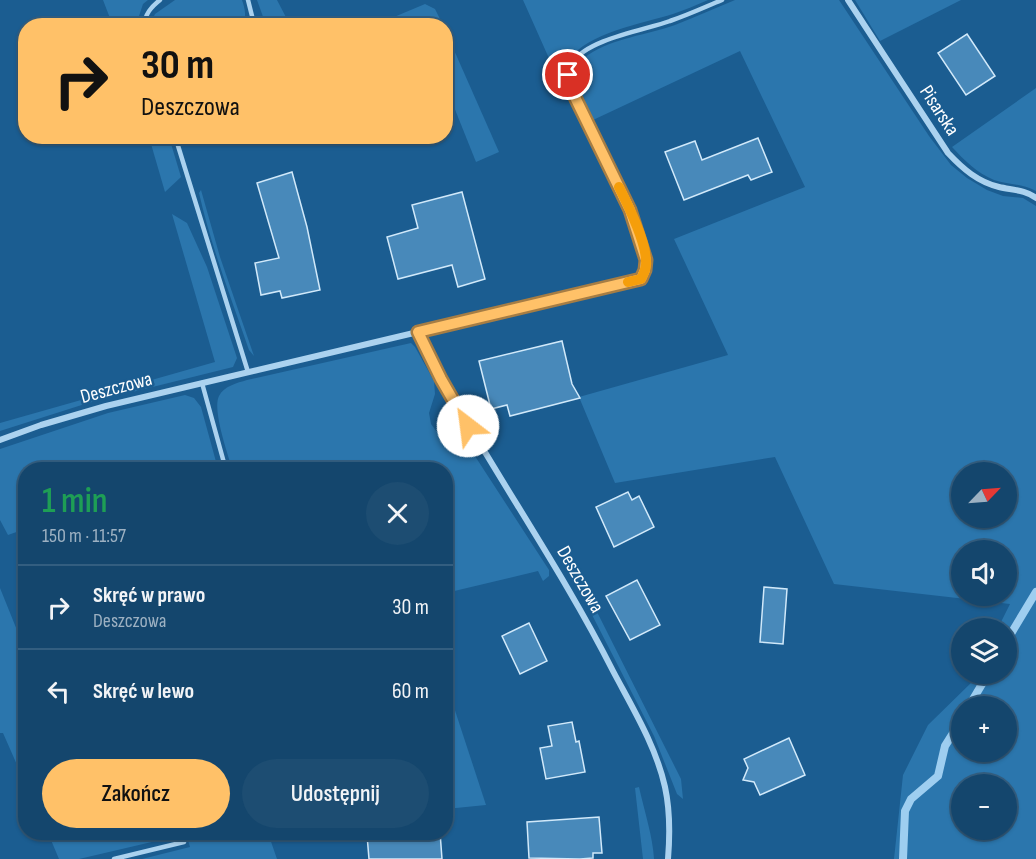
<!DOCTYPE html>
<html lang="pl">
<head>
<meta charset="utf-8">
<style>
  :root { --surface:#14466d; --page:#1d4d72; --text:#f1f3f6; --muted:#9db1c2; --line:#335e80; --accent:#ffc168 }
  body { margin:0; font-family:"Sofia Sans Condensed",sans-serif; background:var(--page); color:var(--text); height:100vh; display:flex; flex-direction:column; font-size:22px; white-space:nowrap }
  * { box-sizing:border-box; margin:0 }
  p { font-size:20px; color:var(--muted) }
  .icon { flex:none; width:33px; height:33px; fill:none; stroke:currentColor; stroke-width:2; stroke-linecap:round; stroke-linejoin:round }
  .map { position:relative; flex:1; overflow:hidden }
  .details { position:absolute; left:18px; top:462px; width:435px; height:378px; display:flex; flex-direction:column; background:var(--surface); border-radius:24px; box-shadow:0 2px 4px #0004,0 0 0 2px var(--line) }
  .details>* { flex:none }
  .banner { position:absolute; left:18px; top:18px; width:435px; height:126px; border-radius:24px; box-shadow:0 2px 4px #0004,0 0 0 2px var(--line); background:#ffc168; color:#111; overflow:hidden }
  .needle { width:39px; rotate:65deg }
  .tools { position:absolute; left:951px; top:462px; display:grid; gap:12px }
  .tools a { display:grid; place-items:center; width:66px; height:66px; border-radius:50%; background:var(--surface); box-shadow:0 2px 4px #0004,0 0 0 2px var(--line); font-size:30px }
  .pin { position:absolute; display:grid; place-items:center; width:51px; height:51px; color:#fff; margin:-26px; border:3px solid #fff; border-radius:50%; box-shadow:0 2px 6px #0007 }
  .me { position:absolute; width:66px; margin:-33px; rotate:330deg; stroke-linejoin:round; filter:drop-shadow(0 0 4px #0008) }
  .turn { display:flex; align-items:center; gap:21px; height:126px; padding:0 24px; font-size:27px }
  .turn .icon { width:78px; height:78px; stroke-width:2.5 }
  .turn b { display:block; font-size:42px; line-height:51px }
  .round { display:grid; place-items:center; flex:none; width:63px; height:63px; border-radius:32px; background:var(--page) }
  .summary { display:flex; align-items:center; justify-content:space-between; height:102px; padding:0 24px }
  h1 { font-size:36px; font-weight:600; line-height:45px; color:#1e9e55 }
  .button { display:flex; gap:12px; margin-top:auto; padding:12px 24px }
  .button a { flex:1; height:69px; border-radius:36px; background:var(--accent); color:#111; font-size:24px; font-weight:600; line-height:69px; text-align:center }
  .button a+a { background:var(--page); color:var(--text) }
  ul { padding:0; list-style:none }
  li { display:flex; align-items:center; gap:18px; height:84px; padding:0 24px; border-top:2px solid var(--line) }
  li div { flex:1 }
  li b { display:block; font-size:22px }
  li em { font-style:normal }
  .map>svg:first-child { display:block }
</style>
</head>
<body>
<div class="map">
<svg width="1036" height="859" viewBox="0 0 1036 859">
  <rect width="100%" height="100%" fill="#1b5d91"/>
  <g fill="#2b76ad" fill-rule="evenodd">
    <polygon points="103,0 148,0 143,4 136,25 113,26"/>
    <path d="M175,0h67c3,9 5,17 0,26l-92,-1 5,-11z"/>
    <polygon points="257,0 277,0 290,25 266,25"/>
    <path d="M523,0h185c-12,5 -23,10 -35,14 -29,9 -87,19 -104,46 -6,10 -5,20 -5,32z"/>
    <path d="M735,0h104l90,136 22,29 16,13 20,12 16,6 20,2 13,8v653h-142l9,-84 25,-50 45,-44 3,-7h30v-46h-8l12,-24 -176,-20 -59,-127 -160,26 -36,-86 149,-42 -54,-116 131,-52 -65,-136 -147,69c-8,-13 -22,-30 -18,-46 2,-8 7,-14 13,-19 25,-17 59,-20 87,-30 21,-8 40,-17 60,-25zM962,472h44v46h-44zM962,550h44v46h-44zM962,706h44v46h-44zM962,784h44v46h-44z"/>
    <polygon points="855,0 961,0 880,41"/>
    <polygon points="425,4 435,9 443,25 375,25"/>
    <polygon points="446,32 499,152 476,162 446,87"/>
    <path d="M1036,88v103c-15,-8 -27,-6 -42,-11 -17,-7 -30,-20 -42,-33z"/>
    <polygon points="149,137 169,137 181,177 165,192"/>
    <path d="M201,190l19,67 34,99 -5,-6c-18,-52 -38,-104 -50,-157z"/>
    <polygon points="172,214 187,223 207,267 237,358 233,367 88,403 0,431 0,423 215,362"/>
    <path d="M411,343l4,4 19,34 1,13 -6,19 2,11 9,12 9,7 12,1 10,6 78,120v6l-6,5 -5,-10 -92,22v-123l-214,-1c-4,-15 -20,-59 -13,-73 5,-10 18,-13 28,-16z"/>
    <polygon points="185,395 194,398 201,407 218,469 26,470 25,529 8,535 0,520 0,449 108,413"/>
    <polygon points="0,588 25,650 25,783 3,733 0,733"/>
    <polygon points="592,602 681,779 683,799 677,794 654,736 587,605"/>
    <polygon points="446,683 486,805 446,809"/>
    <path d="M639,787c5,23 14,50 15,72h-11l-8,-71z"/>
    <polygon points="48,833 268,833 277,859 142,859 190,847 186,834 79,859 59,859"/>
  </g>
  <g fill="none" stroke-linecap="round" stroke-linejoin="round">
    <g stroke="#9ecef0" stroke-width="8">
      <polyline points="1006,642 1036,592"/>
      <polyline points="969,706 988,674"/>
      <polyline points="903,859 905,811 911,799 938,776 945,746 962,719"/>
    </g>
  </g>
  <g fill="#4889ba" stroke="#d1e9fa" stroke-width="1.5">
    <polygon points="967,34 995,76 966,95 938,53"/>
    <polygon points="758,138 772,172 751,180 748,175 684,200 665,152 695,141 702,160"/>
    <polygon points="292,172 307,227 320,290 282,298 280,291 261,295 255,263 279,258 257,183"/>
    <polygon points="462,192 485,279 458,287 452,265 398,279 387,237 418,228 412,205"/>
    <polygon points="562,341 572,384 580,398 510,416 507,405 491,409 479,361"/>
    <polygon points="628,492 632,500 639,496 654,527 614,547 596,507"/>
    <polygon points="637,580 660,625 630,640 606,596"/>
    <polygon points="764,587 787,589 783,644 760,642"/>
    <polygon points="529,623 547,661 520,674 502,636"/>
    <polygon points="572,722 576,742 579,741 585,772 546,779 540,748 552,746 548,726"/>
    <polygon points="789,738 805,775 760,795 754,782 743,780 748,768 744,759"/>
    <polygon points="599,817 602,853 593,853 593,858 580,859 529,858 527,822"/>
    <polygon points="402,832 440,832 442,859 369,859 367,835"/>
  </g>
  <g fill="none" stroke-linecap="round" stroke-linejoin="round">
    <g stroke="#abd2ef" stroke-width="4.5">
      <polyline points="248,0 253,20 250,26"/>
      <path d="M144,26c1,-12 7,-19 16,-26"/>
      <polyline points="175,136 248,372"/>
      <path d="M418,332l223,-53 4,-9 1,-10 -16,-50 -59,-121c-2,-9 -4,-18 2,-27 15,-23 72,-32 97,-41 18,-6 35,-14 52,-21"/>
      <polyline points="202,383 226,470"/>
      <polyline points="114,859 184,842"/>
    </g>
    <g stroke="#abd2ef" stroke-width="6">
      <path d="M848,0l100,153c15,16 30,29 51,34 13,3 27,3 37,11"/>
      <path d="M0,440l41,-15 65,-19 312,-74c58,117 136,222 195,339 19,36 43,75 52,116 5,23 5,48 3,72"/>
    </g>
  </g>
  <g fill="none" stroke-linecap="round" stroke-linejoin="round">
    <g stroke="#a67d44" stroke-width="15">
      <polyline id="route" points="468,426 441,379 418,332 641,279 645,270 646,260 630,210 571,89 568,75"/>
    </g>
    <use href="#route" stroke="#ffc168" stroke-width="10"/>
    <path stroke="#f59e0b" stroke-width="10" d="M619,187c9,18 27,54 27,74 1,7 -2,12 -5,18l-13,3"/>
  </g>
  <g text-anchor="middle" stroke-width="5" stroke-linejoin="round" paint-order="stroke">
    <g font-size="20" fill="#fff" stroke="#1b5d91">
      <text transform="translate(940 110) rotate(57)" y="7">Pisarska</text>
      <text transform="translate(116 387) rotate(-15)" y="7">Deszczowa</text>
      <text transform="translate(581 579) rotate(60)" y="7">Deszczowa</text>
    </g>
  </g>
</svg>
<div class="tools">
<a><svg class="needle" viewBox="-14 -14 28 28"><path d="M0-13l5 13h-10z" fill="#e53935"/><path d="M0 13l5-13h-10z" fill="#9db1c2"/></svg></a>
<a><svg class="icon" aria-label="sound" viewBox="0 0 24 24"><path d="M4 9h4l5-4v14l-5-4H4zM17 9q2 3 0 6"/></svg></a>
<a><svg class="icon" aria-label="layers" viewBox="0 0 24 24"><path d="M12 4l9 5-9 5-9-5zM3 14l9 5 9-5"/></svg></a>
<a>+</a>
<a>−</a>
</div>
<div class="pin" style="left:568px;top:75px;background:#d93025"><svg class="icon" aria-label="arrive" viewBox="0 0 24 24"><path d="M6 21V4h12l-3 4 3 4H6"/></svg></div>
<svg class="me" style="left:468px;top:426px" viewBox="-20 -20 40 40"><circle r="19" fill="#fff"/><path d="M0-13L10 11 0 6-10 11z" fill="#ffc168"/></svg>
<div class="banner">
<div class="turn"><svg class="icon" aria-label="right" viewBox="0 0 24 24"><path d="M7 20v-9h11M14 6l5 5-5 5"/></svg><div><b>30 m</b>Deszczowa</div></div>
</div>
<section class="details">
<div class="summary"><div><h1>1 min</h1><p>150 m · 11:57</p></div><a class="round"><svg class="icon" aria-label="close" viewBox="0 0 24 24"><path d="M6 6l12 12M18 6L6 18"/></svg></a></div>
<ul>
<li><svg class="icon" aria-label="right" viewBox="0 0 24 24"><path d="M7 20v-9h11M14 6l5 5-5 5"/></svg><div><b>Skręć w prawo</b><p>Deszczowa</p></div><em>30 m</em></li>
<li><svg class="icon" aria-label="left" viewBox="0 0 24 24"><path d="M17 20v-9H6M10 6l-5 5 5 5"/></svg><div><b>Skręć w lewo</b></div><em>60 m</em></li>
</ul>
<div class="button"><a>Zakończ</a><a>Udostępnij</a></div>
</section>
</div>
</body>
</html>
